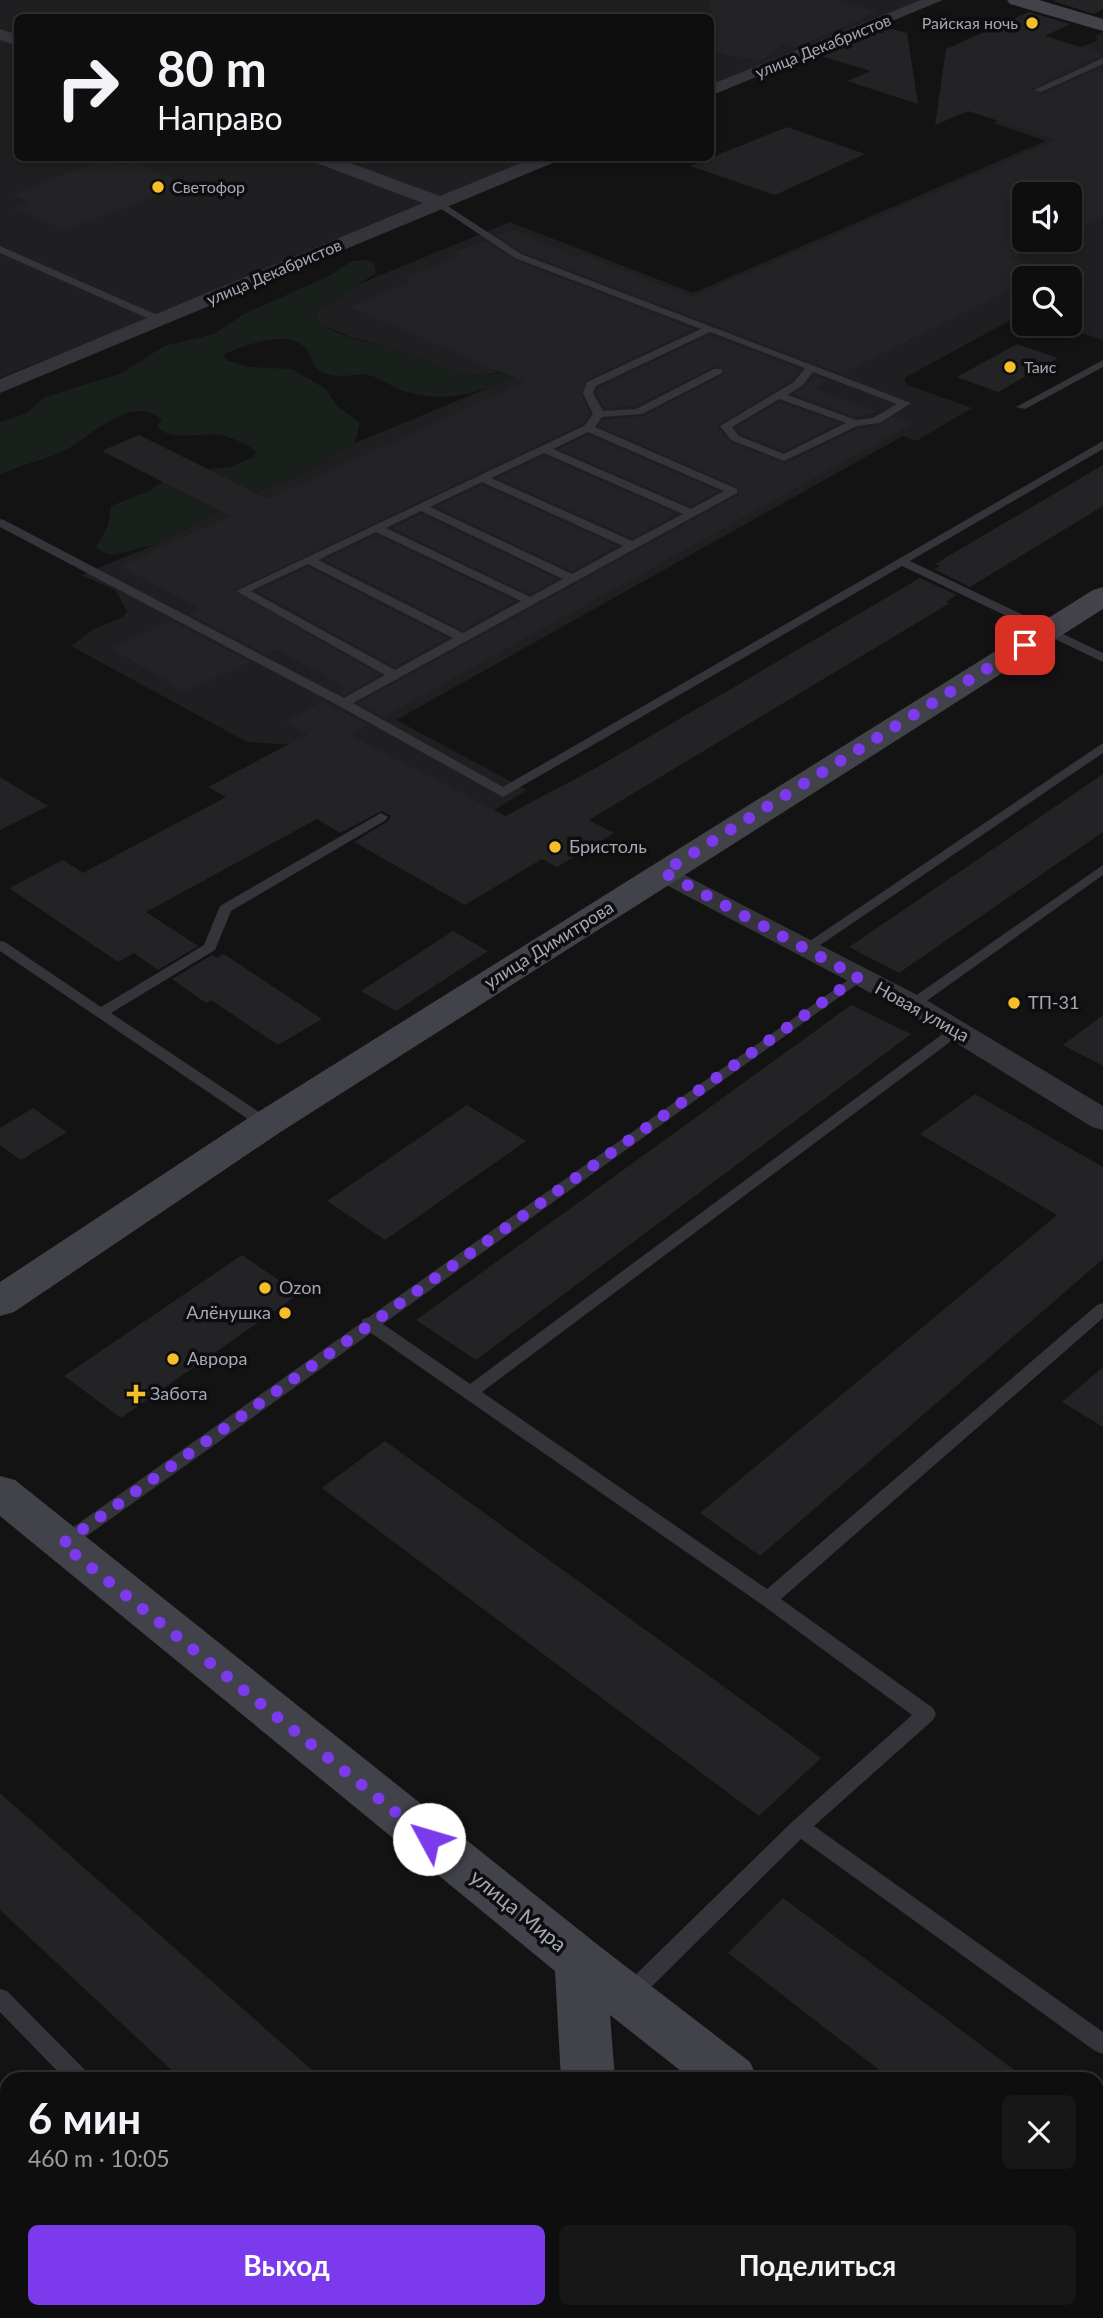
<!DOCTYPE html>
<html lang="ru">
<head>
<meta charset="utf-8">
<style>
  :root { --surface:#0e0e0f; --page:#171718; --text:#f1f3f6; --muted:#9b9c9e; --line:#2e2e2f; --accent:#7c3aed }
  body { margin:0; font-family:Lato,sans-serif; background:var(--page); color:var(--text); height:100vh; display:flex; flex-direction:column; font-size:26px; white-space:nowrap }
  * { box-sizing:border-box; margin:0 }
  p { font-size:23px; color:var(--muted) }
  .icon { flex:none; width:38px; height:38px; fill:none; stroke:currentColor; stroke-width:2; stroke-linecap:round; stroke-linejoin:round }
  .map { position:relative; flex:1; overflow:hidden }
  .details { position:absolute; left:0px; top:2072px; width:1104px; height:247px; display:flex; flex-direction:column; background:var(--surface); border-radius:21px 21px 0 0; box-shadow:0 4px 10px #0003,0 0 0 2px var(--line) }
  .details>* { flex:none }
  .hud { position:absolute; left:14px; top:14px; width:700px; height:147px; border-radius:10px; box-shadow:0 4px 10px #0003,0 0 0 2px var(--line); background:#0e0e0f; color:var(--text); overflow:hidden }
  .controls { position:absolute; left:1012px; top:182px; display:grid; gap:14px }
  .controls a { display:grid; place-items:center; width:70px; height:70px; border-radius:10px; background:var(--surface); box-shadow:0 4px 10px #0003,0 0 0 2px var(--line); font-size:35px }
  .pin { position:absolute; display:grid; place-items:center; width:60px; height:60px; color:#fff; margin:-30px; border-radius:14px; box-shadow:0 4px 10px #0006 }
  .me { position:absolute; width:77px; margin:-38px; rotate:309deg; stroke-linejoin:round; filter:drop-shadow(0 0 5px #0008) }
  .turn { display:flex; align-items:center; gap:24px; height:147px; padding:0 28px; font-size:32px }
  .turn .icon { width:91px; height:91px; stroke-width:2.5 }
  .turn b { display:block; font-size:49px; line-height:60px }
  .round { display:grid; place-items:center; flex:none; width:74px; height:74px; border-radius:10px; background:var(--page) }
  .summary { display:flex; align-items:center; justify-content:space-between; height:119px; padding:0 28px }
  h1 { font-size:42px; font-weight:700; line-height:52px }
  .primary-button { display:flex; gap:14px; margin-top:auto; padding:14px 28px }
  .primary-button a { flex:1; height:80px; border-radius:10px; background:var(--accent); color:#fff; font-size:28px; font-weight:700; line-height:80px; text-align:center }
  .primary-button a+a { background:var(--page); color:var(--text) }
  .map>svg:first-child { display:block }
</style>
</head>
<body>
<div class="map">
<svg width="1103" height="2318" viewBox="0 0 1103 2318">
  <rect width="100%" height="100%" fill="#131314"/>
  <g fill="#1f1f21" fill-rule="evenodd">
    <polygon points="0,0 929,0 711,89 710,18 18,18 18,158 543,158 0,378"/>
    <path d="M1103,32v308l-48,-16h14v-46h-45v35l-120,65 3,7 65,23 -56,33 -13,-5 -507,284 131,70 -67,41 -151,-85 -62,-4 -176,-96 23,-17 29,-12 4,-6 -12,-21 -34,-15 76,-31 101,-53 44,-17 53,-31 165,-68 -13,-5 -24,6 -27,-4 -57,-22 -51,-14 -29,-13 -3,-6 1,-6 42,-27 151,-62 183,71 352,-152 -52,-18 53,-22 -49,-17 78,-36 18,-5 5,-4 -4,-3zM1024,194h45v46h-45z"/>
  </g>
  <g fill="#191f1a">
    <path d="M365,260l9,3 2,10 -59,38 -1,6c12,20 62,26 84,33 25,8 47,21 73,25 18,3 30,-7 47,0 -41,18 -74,30 -119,15 -12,-4 -22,-14 -35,-15 -14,-2 -28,5 -42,-2 -13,-5 -11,-16 -18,-25 -19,-20 -62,-2 -82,6l2,6 22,7 44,2 34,20 11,17 23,17 -5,20 -53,31 -44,17 -101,53 -44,11 -11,-3 -6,-5 12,-21 3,-20 38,-15 16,-11 29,-9 36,-4 24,-10 2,-6c-11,-8 -23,-13 -36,-16 -18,-3 -51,8 -63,-9l5,-6c-28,-26 -68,12 -91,27 -21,13 -49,16 -71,28v-53l25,-8 20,-17 77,-24 42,-27 50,-12 30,-20 87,-39 21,-14z"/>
    <polygon points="623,2312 850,2312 858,2318 623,2318"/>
  </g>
  <g fill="#232326">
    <polygon points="710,0 836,0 878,12 795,48 784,44 762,61 710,52"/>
    <polygon points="1056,0 1103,0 1103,9 1094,14 1053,1"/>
    <polygon points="1029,12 1070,24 1045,36 1103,54 1032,89 1042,94 1103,67 1103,218 1069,233 1069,194 1024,194 1024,240 1054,240 1013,258 1048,270 1032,278 1024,278 1024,282 842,374 522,252 498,236 514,229 575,257 582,254 692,297 1056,140 968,111 935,125 946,49"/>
    <polygon points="884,27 907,33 918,104 847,81 871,71 817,55"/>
    <polygon points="787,127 865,154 775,195 690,166"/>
    <polygon points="103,160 119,167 134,162 188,184 65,230 14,209 29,203 11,195"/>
    <polygon points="485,241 514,260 694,329 586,380 581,394 590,414 582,424 234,590 380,675 344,695 339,692 347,688 276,650 266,654 189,614 200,609 120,566 230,516 102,451 139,435 268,499 524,382 351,307 410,282 404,279 460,256 454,253"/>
    <polygon points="710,335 801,369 792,380 719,424 718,428 730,442 785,463 858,429 880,426 893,417 912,424 383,717 358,703 738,495 738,487 599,426 603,420 643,416 723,375 724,367 713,367 635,406 604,408 596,393 598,388"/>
    <polygon points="1017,344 1058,358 998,392 957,377"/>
    <polygon points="814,375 828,381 813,388 878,412 856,417 793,394 804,388"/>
    <polygon points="779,402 839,423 784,451 741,434 736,428"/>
    <polygon points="588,435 718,491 691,506 559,449"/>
    <polygon points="544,456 677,514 632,538 497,478"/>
    <polygon points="1103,465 1103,506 970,587 934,569 940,566 935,564"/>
    <polygon points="482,485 617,546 572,571 436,507"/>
    <polygon points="421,514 557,579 530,594 392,528"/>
    <polygon points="376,535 515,601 463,630 324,560"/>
    <polygon points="308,567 447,638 395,667 257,591"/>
    <polygon points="920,578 957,595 946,602 950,603 589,820 614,833 557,867 542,859 465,905 354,842 388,821 391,816 382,811 340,833 317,819 146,912 198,946 158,970 134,953 118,962 9,888 63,860 83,873 226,797 208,787 308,734 284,722 323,701 368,725 350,735 505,816 594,769"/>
    <polygon points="172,621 250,662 185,692 111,648"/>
    <polygon points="1103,774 1103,832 899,973 849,947"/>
    <polygon points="0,777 48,806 0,830"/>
    <polygon points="453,931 488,951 396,1011 361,991"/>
    <polygon points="224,954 251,972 322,1019 278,1045 211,1000 206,1003 172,979 212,955 217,958"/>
    <polygon points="851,1005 911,1034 476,1360 416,1320"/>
    <polygon points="1103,1015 1103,1066 1063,1045"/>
    <polygon points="975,1094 1103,1167 1103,1259 760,1556 700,1513 1057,1215 920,1134"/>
    <polygon points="467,1105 526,1141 385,1240 327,1201"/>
    <polygon points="33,1108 67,1132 21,1160 0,1145 0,1128"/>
    <polygon points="242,1255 299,1294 121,1418 64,1376"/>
    <polygon points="1103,1367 1103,1427 1062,1402"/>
    <polygon points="385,1441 767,1718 821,1758 759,1816 322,1488"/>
    <polygon points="0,1793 322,2079 181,2079 0,1910"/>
    <polygon points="783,1898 937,2012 1026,2079 891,2079 728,1953"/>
  </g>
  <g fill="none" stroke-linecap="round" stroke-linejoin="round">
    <g fill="#34343a" fill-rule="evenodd">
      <polygon points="1103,58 1103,64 1041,92 1034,90"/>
      <path d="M437,199l84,55 390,149 -31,20 -23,3 -73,35 -53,-21 -11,-14 74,-44 11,-14 -95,-36 -114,54 -3,7 10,18 33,-2 78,-40h8v4l-80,41 -40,3 -7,10 142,62v4l-384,210 150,84 600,-346v8l-193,112 193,92v9l-201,-96 -399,231 -164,-91 -339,-179v-8l4,1 340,178 41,-23 -149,-84 348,-165 9,-12 -10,-21 4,-11 114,-53 -186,-71 -81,-54v-4zM813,372l84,32 -24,14 -17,2 -69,-25 15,-9zM779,399l67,24 -62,31 -45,-18 -7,-9zM588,432l136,59 -33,18 -138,-60zM544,453l139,61 -51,27 -141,-63zM482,482l141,64 -51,28 -142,-67zM421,511l142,68 -33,18 -144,-69zM376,532l145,69 -58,32 -145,-73zM308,564l145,74 -58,32 -144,-79z"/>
      <polygon points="0,246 164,318 165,320 156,322 0,253"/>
      <polygon points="1103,360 1103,367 1025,409 1016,407"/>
      <polygon points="1103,743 1103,753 810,952 805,953 798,949"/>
      <polygon points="381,813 388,817 386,820 231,911 215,950 111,1013 271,1120 274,1124 271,1128 261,1128 0,951 0,941 5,942 101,1007 204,945 220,906"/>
      <polygon points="1103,865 1103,875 918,1007 908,1007 906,1004 908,1001"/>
      <polygon points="858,973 865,977 863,980 383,1324 470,1384 952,1027 962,1027 964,1030 962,1033 482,1392 767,1589 1097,1305 1103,1303 1103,1318 781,1599 933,1708 936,1714 933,1720 814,1826 1103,2032 1103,2054 1095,2051 801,1839 636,2002 629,2004 622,2002 618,1995 622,1988 793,1821 912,1715 761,1604 371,1333 70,1548 64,1550 58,1548 55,1543 58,1538 361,1323 363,1319 369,1317"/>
      <polygon points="0,1989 7,1991 87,2072 90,2079 65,2079 0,2012"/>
      <rect x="0" y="2171" width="7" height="20"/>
      <rect x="171" y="2312" width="24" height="6"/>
    </g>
    <g fill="#34343a" fill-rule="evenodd">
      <polygon points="921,0 943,0 710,96 710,85"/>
      <polygon points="0,29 18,35 18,46 0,40"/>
      <polygon points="312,158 337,158 440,196 533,158 557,158 555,162 0,393 0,379 423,203 314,162"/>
      <polygon points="663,864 923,998 1103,1106 1103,1130 1092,1127 903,1010 653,878 649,872 653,866"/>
    </g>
    <g fill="#42434a" fill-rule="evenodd">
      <polygon points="1007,0 1039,0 1103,19 1103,31 1010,4"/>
      <polygon points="1103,587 1103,609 279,1133 14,1312 0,1316 0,1282 253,1115 1093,590"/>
      <polygon points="0,1476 15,1480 598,1945 750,2062 758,2079 691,2079 610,2015 615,2079 561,2079 555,1971 0,1516"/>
      <rect x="565" y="2312" width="56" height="6"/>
      <polygon points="998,2312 1060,2312 1062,2318 1000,2318"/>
    </g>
  </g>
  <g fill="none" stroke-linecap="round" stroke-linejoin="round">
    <polyline stroke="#7c3aed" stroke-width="12" stroke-dasharray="0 21.6" points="429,1839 62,1544 858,977 663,872 1025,645"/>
  </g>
  <g fill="#f6be2a" stroke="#0e0e0f" stroke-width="2.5">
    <circle cx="1032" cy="23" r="7"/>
    <circle cx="158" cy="187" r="7"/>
    <circle cx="1010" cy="367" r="7"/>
    <circle cx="555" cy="847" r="7"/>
    <circle cx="1014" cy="1003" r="7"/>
    <circle cx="265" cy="1288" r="7"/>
    <circle cx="285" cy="1313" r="7"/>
    <circle cx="173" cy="1359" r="7"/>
    <path d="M132.5 1383.5h7v7h7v7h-7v7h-7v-7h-7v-7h7z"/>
  </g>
  <g text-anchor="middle" stroke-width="7" stroke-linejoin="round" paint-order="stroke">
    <g font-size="16" fill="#a4a8b5" stroke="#0e0e0f" text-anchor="start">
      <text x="1018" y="29" text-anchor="end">Райская ночь</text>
      <text x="172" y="193">Светофор</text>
      <text x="1024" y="373">Таис</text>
    </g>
    <g font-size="16" fill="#a4a8b5" stroke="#0e0e0f">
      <text transform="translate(823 46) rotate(-22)" y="6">улица Декабристов</text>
      <text transform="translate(274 272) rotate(-23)" y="6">улица Декабристов</text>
    </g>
    <g font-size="18" fill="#a4a8b5" stroke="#0e0e0f" text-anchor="start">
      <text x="569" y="853">Бристоль</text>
      <text x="1028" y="1009">ТП-31</text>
      <text x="279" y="1294">Ozon</text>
      <text x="271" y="1319" text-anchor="end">Алёнушка</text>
      <text x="187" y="1365">Аврора</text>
      <text x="150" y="1400">Забота</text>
    </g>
    <g font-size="18" fill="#a4a8b5" stroke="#0e0e0f">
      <text transform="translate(549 945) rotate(-32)" y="6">улица Димитрова</text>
      <text transform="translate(922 1012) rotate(29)" y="6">Новая улица</text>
    </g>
    <g font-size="21" fill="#a4a8b5" stroke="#0e0e0f">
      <text transform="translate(518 1911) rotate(39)" y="7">улица Мира</text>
    </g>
  </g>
</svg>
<div class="controls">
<a><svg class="icon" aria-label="sound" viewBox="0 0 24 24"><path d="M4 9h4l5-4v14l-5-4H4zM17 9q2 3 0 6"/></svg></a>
<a><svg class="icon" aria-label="search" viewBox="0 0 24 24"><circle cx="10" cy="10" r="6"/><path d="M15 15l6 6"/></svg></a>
</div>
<div class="pin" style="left:1025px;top:645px;background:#d93025"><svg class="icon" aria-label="arrive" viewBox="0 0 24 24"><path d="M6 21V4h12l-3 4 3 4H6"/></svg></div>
<svg class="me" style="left:429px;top:1839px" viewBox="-20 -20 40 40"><circle r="19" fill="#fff"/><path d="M0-13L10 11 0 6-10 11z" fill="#7c3aed"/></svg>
<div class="hud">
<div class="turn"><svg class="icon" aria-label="right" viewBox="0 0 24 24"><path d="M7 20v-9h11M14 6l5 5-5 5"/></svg><div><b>80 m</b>Направо</div></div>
</div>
<section class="details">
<div class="summary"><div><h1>6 мин</h1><p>460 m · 10:05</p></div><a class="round"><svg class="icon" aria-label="close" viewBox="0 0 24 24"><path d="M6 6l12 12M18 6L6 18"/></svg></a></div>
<div class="primary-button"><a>Выход</a><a>Поделиться</a></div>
</section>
</div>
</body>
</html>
